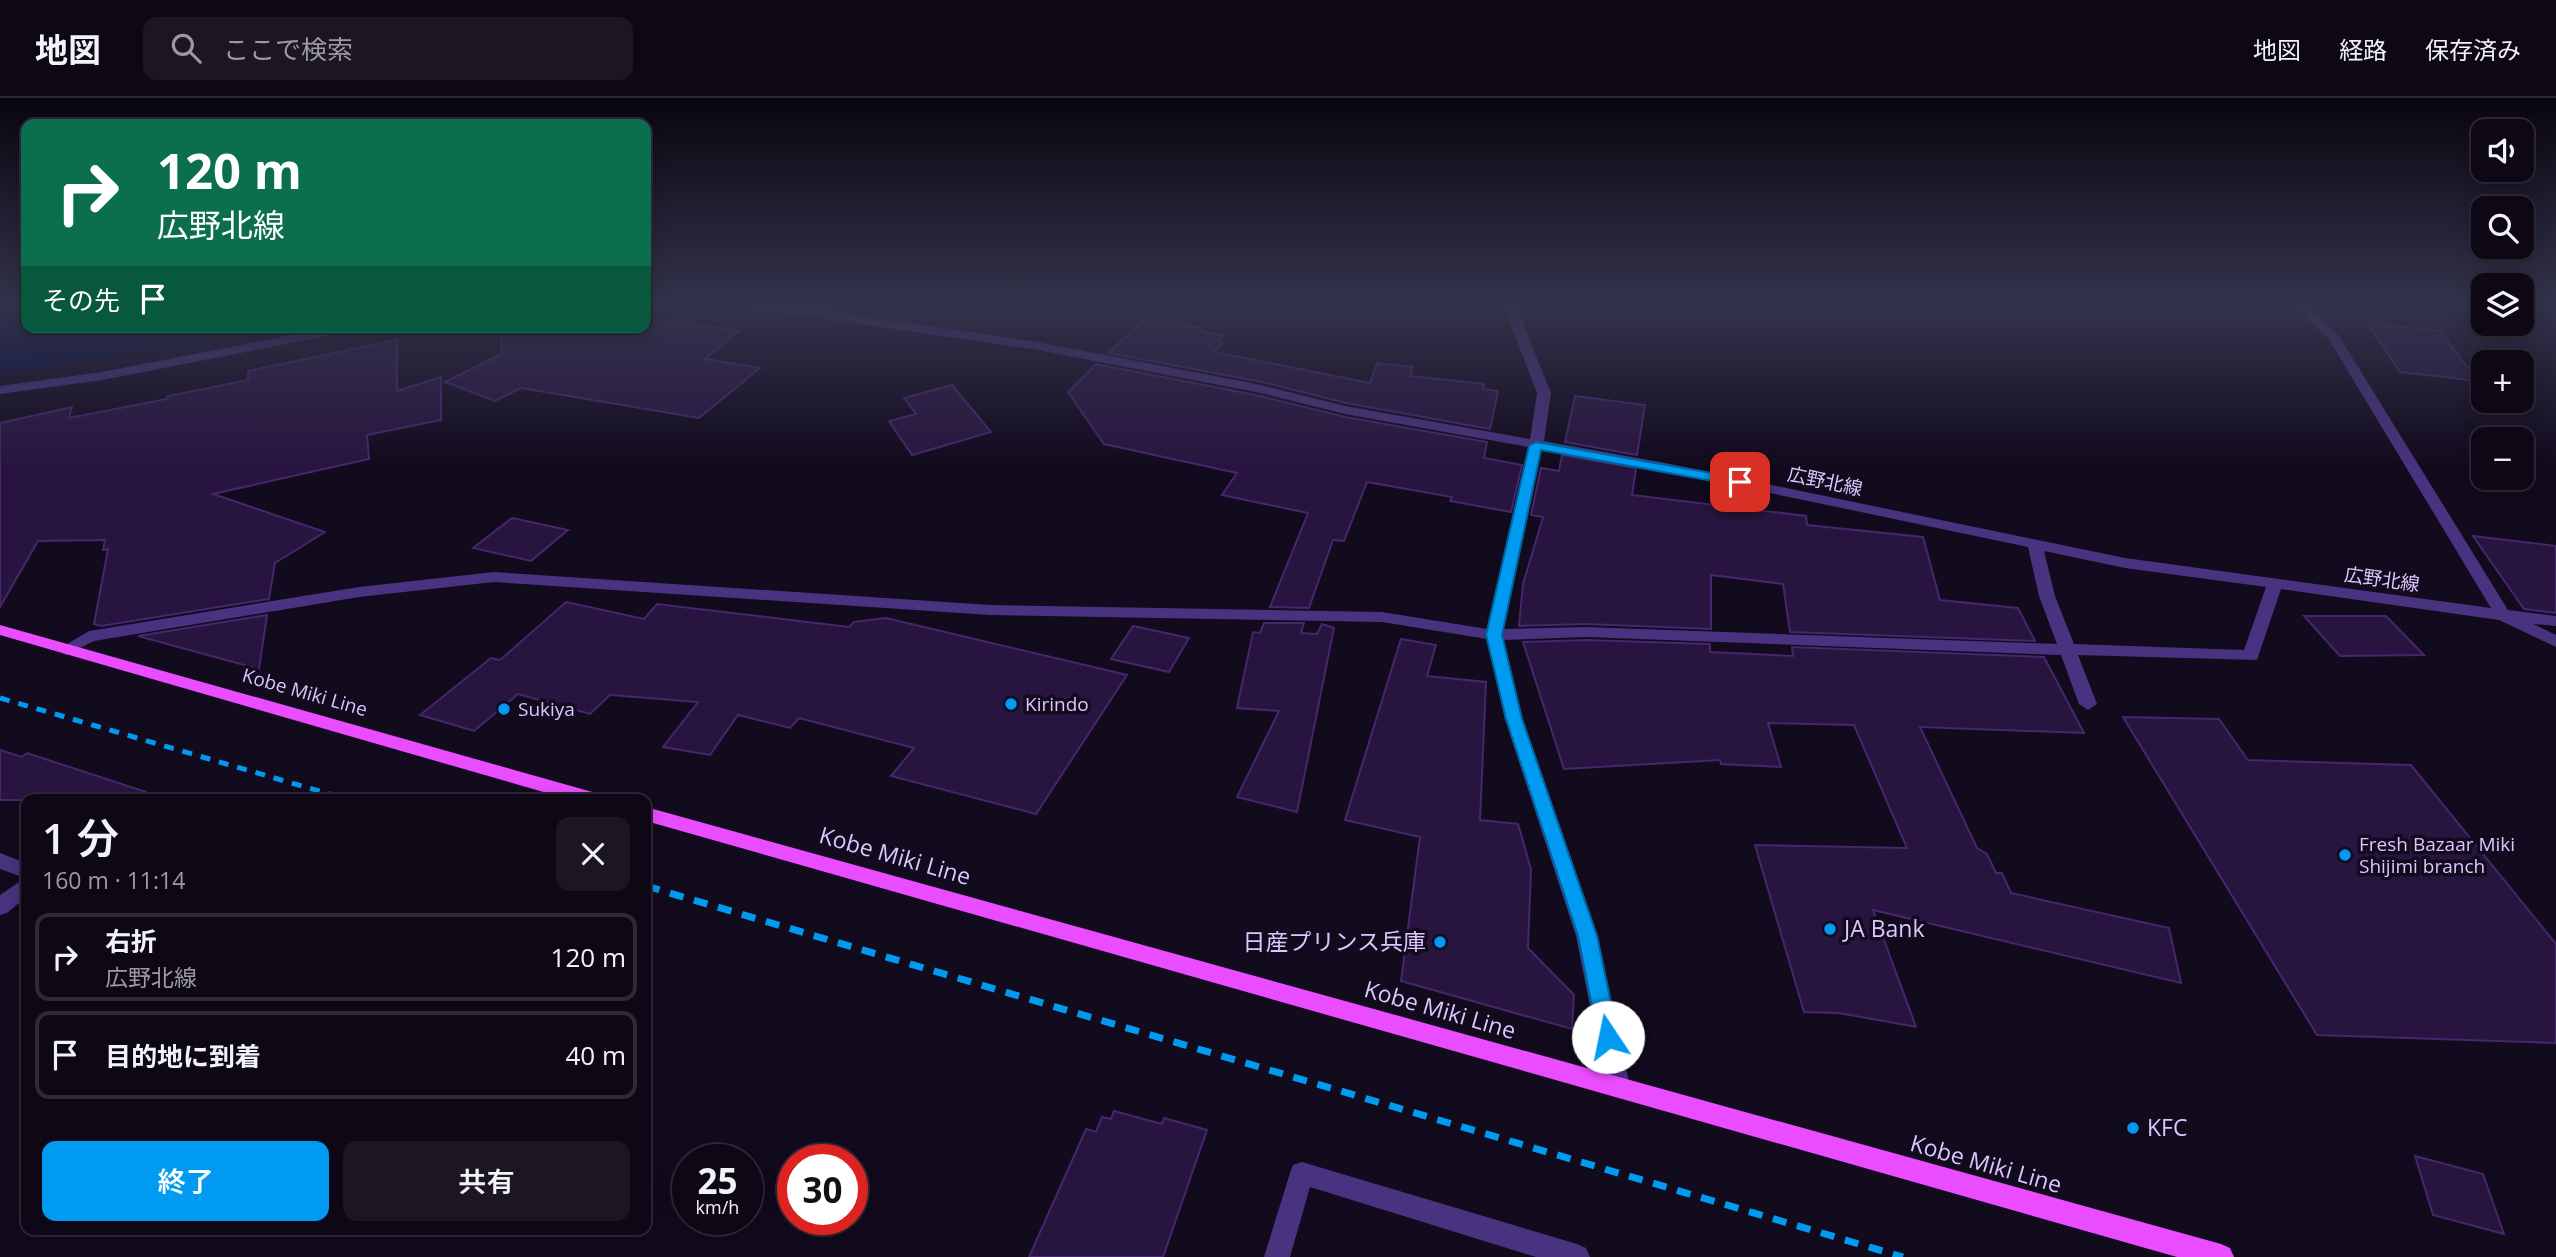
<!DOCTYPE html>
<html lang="ja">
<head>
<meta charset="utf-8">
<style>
  :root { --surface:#0e0816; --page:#1c1623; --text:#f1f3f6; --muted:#9b9aa1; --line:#2e2935; --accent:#009bf1 }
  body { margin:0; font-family:"Open Sans","Noto Sans JP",sans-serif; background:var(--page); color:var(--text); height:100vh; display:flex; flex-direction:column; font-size:26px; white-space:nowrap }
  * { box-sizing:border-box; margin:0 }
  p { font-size:23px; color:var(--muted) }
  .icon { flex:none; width:38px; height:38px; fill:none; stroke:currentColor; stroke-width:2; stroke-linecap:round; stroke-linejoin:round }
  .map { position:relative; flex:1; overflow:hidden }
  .drawer { position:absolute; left:21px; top:696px; width:630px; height:441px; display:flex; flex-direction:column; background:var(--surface); border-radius:14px; box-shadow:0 4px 18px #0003,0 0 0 2px var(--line) }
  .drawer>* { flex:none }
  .hud { position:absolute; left:21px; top:21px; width:630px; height:214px; border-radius:14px; box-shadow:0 4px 18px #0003,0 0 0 2px var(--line); background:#0b6e4f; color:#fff; overflow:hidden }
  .controls { position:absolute; left:2471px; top:21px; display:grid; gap:14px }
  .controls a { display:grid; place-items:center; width:63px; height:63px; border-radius:14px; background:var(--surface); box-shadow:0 4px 18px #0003,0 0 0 2px var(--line); font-size:35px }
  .speed { position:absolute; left:672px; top:1046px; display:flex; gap:14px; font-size:35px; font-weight:700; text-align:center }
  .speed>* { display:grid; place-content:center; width:91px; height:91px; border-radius:50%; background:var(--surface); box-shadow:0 4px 18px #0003,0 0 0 2px var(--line); line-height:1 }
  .speed small { font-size:18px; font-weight:400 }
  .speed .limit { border:10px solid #d22; background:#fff; color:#111 }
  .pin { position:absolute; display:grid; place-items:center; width:60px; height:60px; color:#fff; margin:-30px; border-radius:14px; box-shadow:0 4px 10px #0006 }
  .me { position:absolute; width:77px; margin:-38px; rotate:349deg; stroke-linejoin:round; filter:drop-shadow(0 0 5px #0008) }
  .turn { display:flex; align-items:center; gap:24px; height:147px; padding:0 21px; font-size:32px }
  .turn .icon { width:91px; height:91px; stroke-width:2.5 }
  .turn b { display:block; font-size:49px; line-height:60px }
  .then { display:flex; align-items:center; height:66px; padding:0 21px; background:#0003; gap:14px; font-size:26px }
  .round { display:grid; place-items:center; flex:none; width:74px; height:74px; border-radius:14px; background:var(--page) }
  .headline { display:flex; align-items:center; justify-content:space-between; height:119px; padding:0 21px }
  h1 { font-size:42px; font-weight:600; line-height:52px }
  .cta { display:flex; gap:14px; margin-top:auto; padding:14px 21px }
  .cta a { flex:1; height:80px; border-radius:14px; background:var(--accent); color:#fff; font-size:28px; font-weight:600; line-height:80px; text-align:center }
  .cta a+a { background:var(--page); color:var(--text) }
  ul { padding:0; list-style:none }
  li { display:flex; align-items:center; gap:21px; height:88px; margin:0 14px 10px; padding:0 7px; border:4px solid var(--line); border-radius:14px }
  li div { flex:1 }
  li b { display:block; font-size:26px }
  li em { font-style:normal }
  header { display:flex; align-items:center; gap:42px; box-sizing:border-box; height:98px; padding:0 35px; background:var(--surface); border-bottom:2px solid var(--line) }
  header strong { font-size:33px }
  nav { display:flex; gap:38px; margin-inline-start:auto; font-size:24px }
  .search { width:490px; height:63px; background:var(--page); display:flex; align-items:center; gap:18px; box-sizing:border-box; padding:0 24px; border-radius:14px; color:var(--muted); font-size:26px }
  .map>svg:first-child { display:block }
</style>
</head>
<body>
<header>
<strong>地図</strong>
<div class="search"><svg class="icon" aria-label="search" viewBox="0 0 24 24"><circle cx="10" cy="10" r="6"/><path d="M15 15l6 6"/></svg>ここで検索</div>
<nav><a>地図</a><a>経路</a><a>保存済み</a></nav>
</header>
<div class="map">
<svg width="2556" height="1159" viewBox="0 0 2556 1159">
  <rect width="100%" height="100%" fill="#120a1d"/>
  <polygon fill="#060c3a" points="0,206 26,206 26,229 264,229 51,269 0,274"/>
  <g fill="#28153f" stroke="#46266c" stroke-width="2">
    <polygon points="1148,219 1202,230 1199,233 1224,238 1218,244 1223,245 1214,254 1370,285 1377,265 1413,269 1410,278 1484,286 1483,291 1498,293 1490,331 1346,305 1262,284 1108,255"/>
    <polygon points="647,220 739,233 705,261 760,270 699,320 521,290 495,303 445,284 502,256 501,229 646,229"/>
    <polygon points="2367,225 2440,233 2478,283 2400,274"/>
    <polygon points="397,242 397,293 441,279 441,322 367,337 369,361 213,396 325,434 275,465 269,501 101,528 94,526 108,451 103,452 105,442 38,443 0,509 0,325 72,309 69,320 167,301 168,298 248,282 248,273"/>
    <polygon points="1096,266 1260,298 1345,319 1487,344 1484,360 1522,367 1511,414 1450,403 1452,399 1367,384 1344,443 1333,442 1309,510 1270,509 1308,415 1222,397 1237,375 1104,346 1068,294"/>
    <polygon points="952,287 991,334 912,357 889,323 916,316 904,300"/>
    <polygon points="1575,298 1645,307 1637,357 1565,344"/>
    <polygon points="1562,357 1636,370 1632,397 1806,418 1807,427 1923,439 1940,502 2018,510 2035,543 1790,534 1783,486 1711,477 1711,531 1586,526 1519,528 1523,486 1543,419 1531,417 1541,370 1559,373"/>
    <polygon points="512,420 568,432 531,463 473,450"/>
    <polygon points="2473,438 2556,448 2556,515 2524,511"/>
    <polygon points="566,504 644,521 657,506 849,529 854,524 886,520 1127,577 1036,716 891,678 914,650 799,620 790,630 738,617 710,657 663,649 698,604 610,597 590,616 518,596 474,633 420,617 491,560 500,562"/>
    <polygon points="267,517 259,571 138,538"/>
    <polygon points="2304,518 2386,518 2424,557 2340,558"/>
    <polygon points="1264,525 1304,525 1301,535 1317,536 1322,526 1334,530 1297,714 1237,699 1279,613 1237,610 1253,534 1260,535"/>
    <polygon points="1133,528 1189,540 1169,574 1111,561"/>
    <polygon points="1401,541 1436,547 1427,578 1486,584 1480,722 1518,726 1531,771 1528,850 1574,897 1572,931 1401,883 1420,739 1345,722"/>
    <polygon points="1586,542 1710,546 1710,554 1793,558 1792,549 2044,559 2084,635 1920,629 1977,750 1987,756 1996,775 2002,775 2011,795 2169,830 2181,885 1873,812 1916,929 1839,915 1804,914 1755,747 1907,750 1854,627 1768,625 1781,669 1721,666 1720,662 1564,671 1523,544"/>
    <polygon points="2123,619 2219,621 2248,662 2411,667 2556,846 2556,945 2317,937"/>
    <polygon points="0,652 22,659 27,655 146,694 145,702 0,702"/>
    <polygon points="1114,1013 1162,1026 1164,1020 1207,1032 1163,1159 1029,1159 1086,1031 1096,1034 1102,1019 1111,1021"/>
    <polygon points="2415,1058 2483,1076 2504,1136 2433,1117"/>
  </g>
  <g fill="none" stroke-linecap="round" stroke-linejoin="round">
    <g fill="#49327f" fill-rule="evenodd">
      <path d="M746,206h33l253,37 229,44 84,21 185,33 7,-46 -34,-89h12l36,89 -7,48 116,21 465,96 366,50 -163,-270 -36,-34h13l34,32 169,274 48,6v10l-23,-2 23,11v12l-57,-27 -218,-31 -24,71 -179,-5 19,49 -9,6 -9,-6 -18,-49 -475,-18 -82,3 19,79 75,217 32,151 -4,7 -8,3 -8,-3 -4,-7 -30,-151 -71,-217 -18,-80 -105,-17 -392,-7 -496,-33 -135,15 -265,44 -28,14 -9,-5 32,-19 270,-44 135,-15 496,33 392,7 105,17 42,-182 -184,-33 -84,-21 -229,-44 -280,-41zM1542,351l118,21 368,77 11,49 18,48 -471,-17 -82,2zM2044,453l81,17 141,19 -22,63 -170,-6 -19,-48z"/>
      <polygon points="333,229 359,229 353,233 102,282 0,296 0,288 102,274"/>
      <polygon points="0,755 26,765 26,799 7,815 0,817 0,797 25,780 0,771"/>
      <polygon points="1302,1064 1577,1146 1586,1150 1590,1159 1536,1159 1310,1089 1290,1159 1264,1159 1290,1075 1293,1067"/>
    </g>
    <g fill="#ea4dff" fill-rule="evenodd">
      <polygon points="0,527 596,695 603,697 605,702 571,702 0,537"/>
      <polygon points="646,709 2221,1146 2230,1150 2234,1159 2177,1159 646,723"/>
    </g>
    <polyline stroke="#009bf1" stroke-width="5" stroke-dasharray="10 9" stroke-linecap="butt" points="0,600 350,702"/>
    <polyline stroke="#009bf1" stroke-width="7" stroke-dasharray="14 11" stroke-linecap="butt" points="646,788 1903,1159"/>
  </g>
  <linearGradient id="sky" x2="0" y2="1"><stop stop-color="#0a0610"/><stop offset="0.56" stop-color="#33334c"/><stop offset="1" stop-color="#33334c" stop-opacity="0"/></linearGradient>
  <rect width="2556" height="369" fill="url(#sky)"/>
  <polygon fill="#009bf1" stroke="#00659d" stroke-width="2" points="1536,344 1740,380 1747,384 1740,388 1541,352 1502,537 1522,621 1597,838 1618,939 1615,945 1608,947 1601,945 1598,939 1578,838 1506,621 1486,537 1529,348"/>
  <g fill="#009bf1" stroke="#120a1d" stroke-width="2.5">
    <circle cx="1011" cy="606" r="7"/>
    <circle cx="504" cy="611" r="7"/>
    <circle cx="2345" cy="757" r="7"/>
    <circle cx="1830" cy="831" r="7"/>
    <circle cx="1440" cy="844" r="7"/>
    <circle cx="2133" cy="1030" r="7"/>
  </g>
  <g text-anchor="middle" stroke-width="7" stroke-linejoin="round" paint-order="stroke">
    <g font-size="19" fill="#dbc6ff" stroke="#120a1d">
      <text transform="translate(1825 383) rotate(12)" y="7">広野北線</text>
      <text transform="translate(2382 481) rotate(8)" y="7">広野北線</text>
      <text transform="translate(305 594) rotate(16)" y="7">Kobe Miki Line</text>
    </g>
    <g font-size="19" fill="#dbc6ff" stroke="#120a1d" text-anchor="start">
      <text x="1025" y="613">Kirindo</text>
      <text x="518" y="618">Sukiya</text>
      <text x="2359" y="753">Fresh Bazaar Miki<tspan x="2359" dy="22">Shijimi branch</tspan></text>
    </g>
    <g font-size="23" fill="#dbc6ff" stroke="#120a1d">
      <text transform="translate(895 758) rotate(16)" y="8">Kobe Miki Line</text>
      <text transform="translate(1440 912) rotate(16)" y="8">Kobe Miki Line</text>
      <text transform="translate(1986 1066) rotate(16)" y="8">Kobe Miki Line</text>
    </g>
    <g font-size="23" fill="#dbc6ff" stroke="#120a1d" text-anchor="start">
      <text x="1844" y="839">JA Bank</text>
      <text x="1426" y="852" text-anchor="end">日産プリンス兵庫</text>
      <text x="2147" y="1038">KFC</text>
    </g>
  </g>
</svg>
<div class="controls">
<a><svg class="icon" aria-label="sound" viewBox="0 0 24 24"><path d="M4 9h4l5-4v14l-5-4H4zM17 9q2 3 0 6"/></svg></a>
<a><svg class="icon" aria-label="search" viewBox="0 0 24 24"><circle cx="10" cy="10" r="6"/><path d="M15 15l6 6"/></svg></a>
<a><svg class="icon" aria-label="layers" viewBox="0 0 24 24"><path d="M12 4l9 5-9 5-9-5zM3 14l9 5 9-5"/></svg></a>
<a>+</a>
<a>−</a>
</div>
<div class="speed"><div>25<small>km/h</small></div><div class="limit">30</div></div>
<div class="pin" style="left:1740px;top:384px;background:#d93025"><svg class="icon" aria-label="arrive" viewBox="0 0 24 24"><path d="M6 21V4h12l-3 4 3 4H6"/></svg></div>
<svg class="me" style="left:1608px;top:939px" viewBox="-20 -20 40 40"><circle r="19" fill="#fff"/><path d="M0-13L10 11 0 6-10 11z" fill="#009bf1"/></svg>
<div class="hud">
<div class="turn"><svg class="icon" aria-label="right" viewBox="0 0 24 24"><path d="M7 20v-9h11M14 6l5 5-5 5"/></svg><div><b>120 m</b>広野北線</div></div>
<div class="then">その先<svg class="icon" aria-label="arrive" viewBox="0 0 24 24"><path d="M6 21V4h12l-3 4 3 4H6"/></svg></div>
</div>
<section class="drawer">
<div class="headline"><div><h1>1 分</h1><p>160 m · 11:14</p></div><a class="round"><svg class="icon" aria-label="close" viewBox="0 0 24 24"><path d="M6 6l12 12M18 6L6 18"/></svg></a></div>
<ul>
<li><svg class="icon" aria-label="right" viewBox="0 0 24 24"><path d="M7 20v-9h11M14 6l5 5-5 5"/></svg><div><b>右折</b><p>広野北線</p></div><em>120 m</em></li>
<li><svg class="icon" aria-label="arrive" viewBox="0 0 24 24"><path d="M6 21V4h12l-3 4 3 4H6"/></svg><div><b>目的地に到着</b></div><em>40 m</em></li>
</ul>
<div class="cta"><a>終了</a><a>共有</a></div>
</section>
</div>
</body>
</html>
